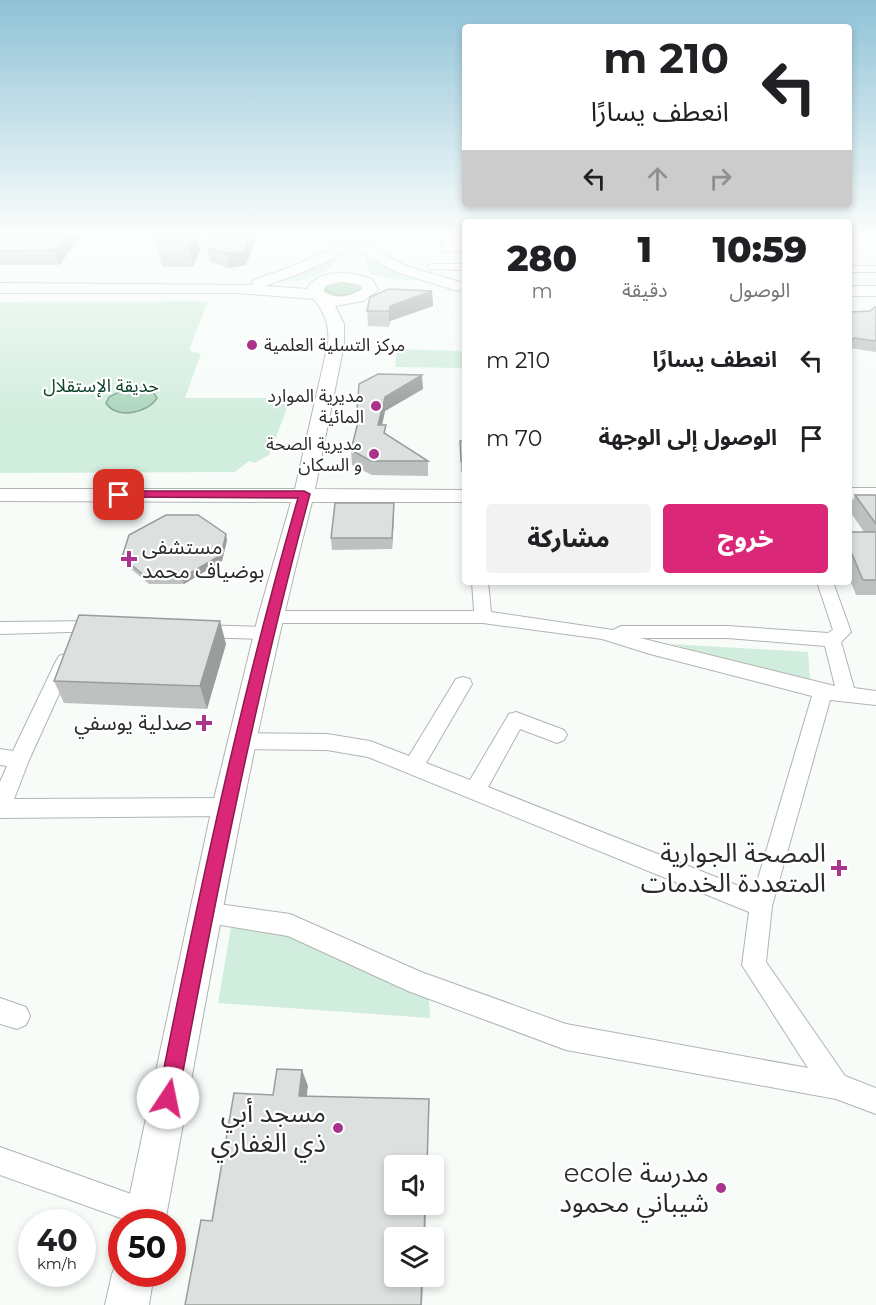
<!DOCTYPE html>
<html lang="ar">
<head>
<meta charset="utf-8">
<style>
  :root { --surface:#fff; --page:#f2f2f2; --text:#202124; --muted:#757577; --accent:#db2777 }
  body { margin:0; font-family:Montserrat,"Noto Sans Arabic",sans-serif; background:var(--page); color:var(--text); direction:rtl; height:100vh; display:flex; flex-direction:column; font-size:22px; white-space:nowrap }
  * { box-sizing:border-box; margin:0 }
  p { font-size:20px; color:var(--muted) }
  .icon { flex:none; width:33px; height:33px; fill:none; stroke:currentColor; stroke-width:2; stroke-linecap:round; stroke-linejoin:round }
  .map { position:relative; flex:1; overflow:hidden; direction:ltr }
  .drawer { position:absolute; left:462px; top:219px; width:390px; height:366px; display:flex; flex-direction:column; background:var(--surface); border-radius:6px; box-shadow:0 3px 9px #0003; direction:rtl }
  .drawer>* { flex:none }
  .top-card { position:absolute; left:462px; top:24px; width:390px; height:183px; border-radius:6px; box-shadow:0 3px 9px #0003; direction:rtl; background:#fff; color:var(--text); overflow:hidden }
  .fabs { position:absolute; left:384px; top:1155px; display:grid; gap:12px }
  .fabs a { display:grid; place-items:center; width:60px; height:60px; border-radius:6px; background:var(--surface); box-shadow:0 3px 9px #0003; font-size:30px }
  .speed { position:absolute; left:18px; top:1209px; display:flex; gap:12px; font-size:30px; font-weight:700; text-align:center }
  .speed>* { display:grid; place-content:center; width:78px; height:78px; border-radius:50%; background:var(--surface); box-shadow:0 3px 9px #0003; line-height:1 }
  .speed small { font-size:15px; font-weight:400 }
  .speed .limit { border:9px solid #d22; background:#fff; color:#111 }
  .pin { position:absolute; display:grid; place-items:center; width:51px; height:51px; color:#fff; margin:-26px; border-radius:12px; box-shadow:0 3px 9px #0006 }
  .me { position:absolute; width:66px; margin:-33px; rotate:11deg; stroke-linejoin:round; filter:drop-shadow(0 0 4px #0008) }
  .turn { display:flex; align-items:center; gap:21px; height:126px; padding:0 24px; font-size:27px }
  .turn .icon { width:78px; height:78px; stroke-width:2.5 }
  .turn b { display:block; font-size:42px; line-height:51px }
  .lanes { display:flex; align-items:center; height:57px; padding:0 24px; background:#0003; justify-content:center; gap:30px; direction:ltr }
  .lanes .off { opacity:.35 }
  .eta { display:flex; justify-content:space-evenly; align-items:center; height:102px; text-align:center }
  .eta b { font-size:36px; font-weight:800; line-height:42px }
  .cta { display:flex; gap:12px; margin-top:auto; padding:12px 24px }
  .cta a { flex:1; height:69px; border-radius:6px; background:var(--accent); color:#fff; font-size:24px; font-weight:800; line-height:69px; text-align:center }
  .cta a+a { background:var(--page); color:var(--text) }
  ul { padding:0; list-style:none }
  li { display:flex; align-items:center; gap:18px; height:78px; padding:0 24px }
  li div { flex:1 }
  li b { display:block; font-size:22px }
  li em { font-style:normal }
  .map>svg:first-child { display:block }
</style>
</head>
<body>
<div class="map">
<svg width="876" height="1305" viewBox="0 0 876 1305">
  <rect width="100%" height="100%" fill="#f7fcf9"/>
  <g fill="#d1eddd">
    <path d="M335,257v4c-11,18 -39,21 -58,21z"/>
    <polygon points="366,259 425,281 391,279 371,274 366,264"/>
    <polygon points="208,301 189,350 201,354 185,398 291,398 269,455 254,463 249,461 235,472 0,473 0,302"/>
    <polygon points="397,349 460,351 465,358 465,368 395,367"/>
    <polygon points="670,644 808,652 810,682"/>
    <polygon points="231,928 287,933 429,998 430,1018 218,1003"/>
  </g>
  <g fill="#abd6bd" stroke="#84a391" stroke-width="1.5">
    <path d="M329,281h30l3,7c-10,9 -27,10 -38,1z"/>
    <path d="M129,387l23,3 5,8c-9,15 -41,22 -51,5l3,-6z"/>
  </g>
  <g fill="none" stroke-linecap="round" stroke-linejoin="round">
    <g stroke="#b0b5b2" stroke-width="2">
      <g id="street">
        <polygon points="441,236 451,236 451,246 465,246 465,252 442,251"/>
        <polygon points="432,264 465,264 465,270 428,269 428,265"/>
        <rect x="849" y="266" width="27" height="6"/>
        <path d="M472,582h16l3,30 122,18 8,-4h106l101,7 5,-3 -16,-48h16l18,50 -10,10 13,46 22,3v14l-46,-5 -58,206 -6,56 79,114 31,12v26l-40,-15 -270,-49 -158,-59 -120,-55 -92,-15 -4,-8 4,-8 8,-3 86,12 131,58 145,52 242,44 -66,-103 7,-53 -381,-155 -41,-7 -86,-1 -7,-2 -3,-6 3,-6 7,-2 86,1 43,7 39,15 47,-77 7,-2 7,2 2,5 -46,79 44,17 39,-66 7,-2 48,18 3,5 -3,5 -7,3 -37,-14 -32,58 266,105 58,-196 -162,-42 -48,-15 -119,-16h-213l-6,-2 -3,-4 3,-4 6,-2h204zM640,638h87l98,8 10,40z"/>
        <polygon points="98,621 104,623 107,627 104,631 0,634 0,622"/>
        <polygon points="200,625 267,627 273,629 276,633 273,637 267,639 200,637 194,635 191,631 194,627"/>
        <polygon points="65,654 71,656 74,661 29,760 14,799 227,798 234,801 238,807 234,813 227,816 0,818 0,782 7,766 0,765 0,749 13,751 56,661 59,656"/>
        <polygon points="0,998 26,1007 30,1016 26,1025 17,1029 0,1024"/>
        <polygon points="0,1147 156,1203 161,1213 157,1222 132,1222 0,1175"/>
      </g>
    </g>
    <g stroke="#b0b5b2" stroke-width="2">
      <g id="secondary">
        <path d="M345,243l7,4 -2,3 -44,21 -41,15 42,3c11,-22 46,-17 65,-10l6,11 -15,11 -28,5 9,18v20l-29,145 150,1v12h-153c-62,237 -102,479 -147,720h-41l88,-415 46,-190 33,-115 -291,-1v-12h295l33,-145c2,-18 -3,-30 -14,-45l-77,-6h-237v-10l252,2 1,-5 43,-15zM342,282l18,3 2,4c-12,8 -27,11 -39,2l4,-6z"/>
        <polygon points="362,243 406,266 463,283 465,287 458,291 396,272 357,250 355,247"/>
        <rect x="849" y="286" width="27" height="10"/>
        <rect x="849" y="488" width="27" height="12"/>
        <polygon points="122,1257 122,1274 154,1274 149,1305 105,1305 112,1274 118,1259"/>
      </g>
    </g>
    <use href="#street" fill="#fff" fill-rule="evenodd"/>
    <use href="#secondary" fill="#fff" fill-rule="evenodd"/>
  </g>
  <g fill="#bdc1bf">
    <polygon points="0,236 80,236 80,238 59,265 0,265"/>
    <polygon points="197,236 200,250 193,267 162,267 156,241"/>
    <polygon points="213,236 255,236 255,242 246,265 229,268 210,262 207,248"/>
    <polygon points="432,291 433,306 390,321 389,327 368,326 367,311"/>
    <polygon points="876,308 876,352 850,348 849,312 870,311"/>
    <polygon points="423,389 385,411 382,425 386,434 428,461 428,476 372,475 352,465 351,450 358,423 357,410"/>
    <polygon points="460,441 465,441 465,472 461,472"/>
    <polygon points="855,495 876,495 876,595 856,595 849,577 849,532 864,532 849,510"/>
    <polygon points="394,503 394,515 392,549 332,550 331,538"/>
    <polygon points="227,540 222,561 184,584 149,584 124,563 122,557"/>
    <polygon points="226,644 207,709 64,703 54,681"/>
  </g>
  <g fill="#9a9d9b">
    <polygon points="66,236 80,236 80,238 59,265 55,250"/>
    <polygon points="190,236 197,236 200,250 193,267 188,241"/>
    <polygon points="250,236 255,236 255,242 246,265 229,268 226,253"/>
    <polygon points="432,291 433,306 390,321 389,327 389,311 390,306"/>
    <polygon points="854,338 850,348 849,349 849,342"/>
    <polygon points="422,375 423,389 385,411 379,439 378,425 385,397"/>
    <polygon points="394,503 394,515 392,549 392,538"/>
    <polygon points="226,534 227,540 222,561 184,584 182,578"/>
    <polygon points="220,621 226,644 207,709 200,686"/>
    <polygon points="302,1070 308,1086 305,1111 299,1096"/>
    <polygon points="425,1204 426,1204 425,1238 424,1238"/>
    <polygon points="422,1276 423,1276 422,1305 421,1305"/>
  </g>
  <g fill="#dce0de" stroke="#9a9d9b" stroke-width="1.5">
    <polygon points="0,236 66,236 55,250 0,251"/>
    <polygon points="158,236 190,236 188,241 156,241"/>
    <polygon points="213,236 250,236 244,251 226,253 207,248"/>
    <polygon points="389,289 432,291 390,306 389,311 367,311 370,297"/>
    <polygon points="875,307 876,308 876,341 854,338 849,342 849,312 870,311"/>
    <polygon points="378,374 422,375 385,397 378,425 386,425 384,433 428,461 371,461 351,450 361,410 357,410 359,384"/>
    <polygon points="460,441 465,441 465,461 461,461"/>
    <polygon points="855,495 876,495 876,524"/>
    <polygon points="335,503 394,503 392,538 331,538"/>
    <polygon points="166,515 198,515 226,534 221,555 182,578 147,578 122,557 129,535"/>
    <polygon points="849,532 876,532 876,580 863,580 849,547"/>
    <polygon points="79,615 220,621 200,686 54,681"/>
    <polygon points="277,1069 302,1070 299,1096 429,1099 427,1166 394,1166 394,1204 425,1204 424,1238 394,1238 394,1276 422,1276 421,1305 185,1305 201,1220 212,1221 234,1093 273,1095"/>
  </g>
  <linearGradient id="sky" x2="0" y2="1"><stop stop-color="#8fc2d7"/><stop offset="0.56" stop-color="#fbfefc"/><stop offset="1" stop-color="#fbfefc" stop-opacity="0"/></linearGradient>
  <rect width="876" height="419" fill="url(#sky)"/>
  <path fill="#db2777" stroke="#8e194d" stroke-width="1.5" d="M119,491h185l6,3c-54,199 -94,401 -132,604l-3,7 -7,3 -7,-3 -3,-7c40,-202 83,-403 140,-600l-183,-1v-5z"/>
  <g fill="#aa348c" stroke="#fff" stroke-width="2">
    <circle cx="252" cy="345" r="6"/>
    <circle cx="376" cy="406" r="6"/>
    <circle cx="374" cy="454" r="6"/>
    <path d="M126 550h6v6h6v6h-6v6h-6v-6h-6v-6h6z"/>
    <path d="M201 714h6v6h6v6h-6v6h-6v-6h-6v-6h6z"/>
    <path d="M836 859h6v6h6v6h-6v6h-6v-6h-6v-6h6z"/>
    <circle cx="338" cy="1128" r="6"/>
    <circle cx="721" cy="1188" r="6"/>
  </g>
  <g text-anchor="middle" stroke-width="4.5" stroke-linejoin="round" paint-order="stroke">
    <g font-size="18" fill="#2a2b2a" stroke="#fff" text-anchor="end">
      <text x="264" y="351" text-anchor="start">مركز التسلية العلمية</text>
      <text x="364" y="402">مديرية الموارد<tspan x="364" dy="21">المائية</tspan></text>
      <text x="362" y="450">مديرية الصحة<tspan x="362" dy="21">و السكان</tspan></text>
    </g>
    <g font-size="18" fill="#0c442c" stroke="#fff">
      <text x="101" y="392">حديقة الإستقلال</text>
    </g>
    <g font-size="21" fill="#2a2b2a" stroke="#fff" text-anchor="start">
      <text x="142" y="554">مستشفى<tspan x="142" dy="24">بوضياف محمد</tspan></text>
      <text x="192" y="730" text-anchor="end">صدلية يوسفي</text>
    </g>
    <g font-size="26" fill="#2a2b2a" stroke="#fff" text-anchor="end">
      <text x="826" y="862">المصحة الجوارية<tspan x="826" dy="30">المتعددة الخدمات</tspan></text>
      <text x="326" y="1122">مسجد أبي<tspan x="326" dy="30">ذي الغفاري</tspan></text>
      <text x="709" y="1182">ecole مدرسة<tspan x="709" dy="30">شيباني محمود</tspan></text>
    </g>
  </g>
</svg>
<div class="fabs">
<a><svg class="icon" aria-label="sound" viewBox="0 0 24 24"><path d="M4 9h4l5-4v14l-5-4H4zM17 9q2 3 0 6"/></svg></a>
<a><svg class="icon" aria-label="layers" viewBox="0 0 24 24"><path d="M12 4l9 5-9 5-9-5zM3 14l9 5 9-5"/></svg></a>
</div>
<div class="speed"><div>40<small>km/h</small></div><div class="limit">50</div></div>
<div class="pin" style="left:119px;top:495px;background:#d93025"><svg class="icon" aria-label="arrive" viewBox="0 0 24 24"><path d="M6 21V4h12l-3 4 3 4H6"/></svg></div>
<svg class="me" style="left:168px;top:1098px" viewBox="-20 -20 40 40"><circle r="19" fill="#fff"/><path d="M0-13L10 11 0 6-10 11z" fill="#db2777"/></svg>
<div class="top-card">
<div class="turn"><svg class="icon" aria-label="left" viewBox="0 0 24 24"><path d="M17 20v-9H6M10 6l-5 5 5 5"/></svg><div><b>210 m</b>انعطف يسارًا</div></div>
<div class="lanes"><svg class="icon" aria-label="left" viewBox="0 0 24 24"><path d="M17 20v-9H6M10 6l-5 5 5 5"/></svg><svg class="icon off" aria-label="ahead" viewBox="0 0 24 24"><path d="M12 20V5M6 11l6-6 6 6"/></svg><svg class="icon off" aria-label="right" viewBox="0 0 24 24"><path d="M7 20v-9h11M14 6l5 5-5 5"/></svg></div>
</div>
<section class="drawer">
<div class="eta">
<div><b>10:59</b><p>الوصول</p></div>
<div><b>1</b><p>دقيقة</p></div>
<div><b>280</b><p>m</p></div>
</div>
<ul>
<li><svg class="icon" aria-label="left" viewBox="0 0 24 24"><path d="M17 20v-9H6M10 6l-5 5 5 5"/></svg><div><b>انعطف يسارًا</b></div><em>210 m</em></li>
<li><svg class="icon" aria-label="arrive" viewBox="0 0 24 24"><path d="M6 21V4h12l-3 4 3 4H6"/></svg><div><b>الوصول إلى الوجهة</b></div><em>70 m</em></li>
</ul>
<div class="cta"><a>خروج</a><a>مشاركة</a></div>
</section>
</div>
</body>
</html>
